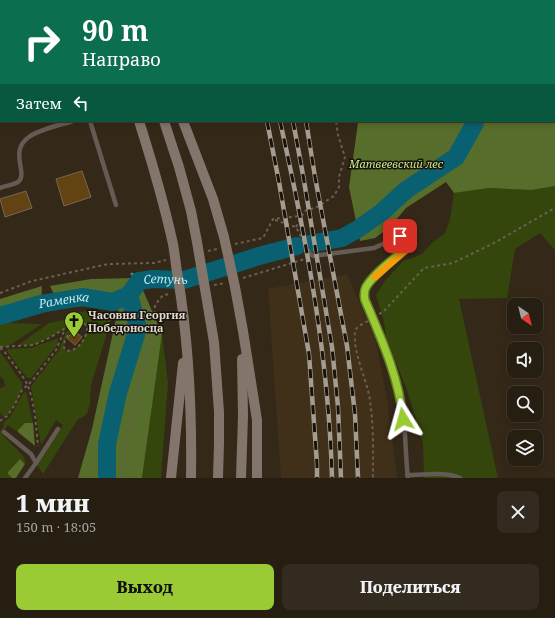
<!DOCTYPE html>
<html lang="ru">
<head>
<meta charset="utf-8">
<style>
  :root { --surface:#271e12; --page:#332b20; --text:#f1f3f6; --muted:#a4a29f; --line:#433c32; --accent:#9acb34 }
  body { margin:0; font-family:"Noto Serif",serif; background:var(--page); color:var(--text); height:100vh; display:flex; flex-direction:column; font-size:15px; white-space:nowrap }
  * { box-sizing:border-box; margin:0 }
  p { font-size:13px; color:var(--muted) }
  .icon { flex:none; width:22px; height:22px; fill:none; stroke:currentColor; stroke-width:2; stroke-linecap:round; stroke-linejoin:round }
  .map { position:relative; height:478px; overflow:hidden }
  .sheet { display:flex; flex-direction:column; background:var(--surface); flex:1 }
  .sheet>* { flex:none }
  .guide { position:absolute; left:0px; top:0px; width:555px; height:122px; box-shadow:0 2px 6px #0003,0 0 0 1px var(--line); background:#0b6e4f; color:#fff; overflow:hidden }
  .needle { width:26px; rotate:145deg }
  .controls { position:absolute; left:507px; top:298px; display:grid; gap:8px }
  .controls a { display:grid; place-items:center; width:36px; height:36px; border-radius:8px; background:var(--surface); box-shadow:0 2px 6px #0003,0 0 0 1px var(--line); font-size:20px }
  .pin { position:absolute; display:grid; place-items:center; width:34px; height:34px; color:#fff; margin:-17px; border-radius:8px; box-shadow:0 2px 6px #0006 }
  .me { position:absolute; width:44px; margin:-22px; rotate:352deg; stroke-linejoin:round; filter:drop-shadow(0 0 3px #0008) }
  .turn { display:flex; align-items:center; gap:14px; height:84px; padding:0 16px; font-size:18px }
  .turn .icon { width:52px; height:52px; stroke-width:2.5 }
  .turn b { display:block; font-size:28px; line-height:34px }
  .then { display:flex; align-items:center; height:38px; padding:0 16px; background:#0003; gap:8px; font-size:15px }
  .round { display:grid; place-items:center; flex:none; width:42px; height:42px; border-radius:8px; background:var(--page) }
  .headline { display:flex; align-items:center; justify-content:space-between; height:68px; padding:0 16px }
  h1 { font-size:24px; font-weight:800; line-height:30px }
  .button { display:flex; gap:8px; margin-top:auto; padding:8px 16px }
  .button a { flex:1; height:46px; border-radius:8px; background:var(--accent); color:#111; font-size:16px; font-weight:800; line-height:46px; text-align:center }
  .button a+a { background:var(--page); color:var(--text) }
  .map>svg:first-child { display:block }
</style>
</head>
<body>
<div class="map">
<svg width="555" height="478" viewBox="0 0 555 478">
  <rect width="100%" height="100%" fill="#342818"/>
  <polygon fill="#403019" points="347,274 375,338 387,399 397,478 281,478 268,289"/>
  <g fill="#34460b">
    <polygon points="532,0 555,0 555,107 554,104 554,1 532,1"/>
    <polygon points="555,186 555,250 540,233 515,249 507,298 459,299 498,478 424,478 423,443 407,390 386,337 384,322 376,295 384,282 403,261 422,254 432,243 445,233 450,219 454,193 489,188 532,190"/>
    <path d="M87,311c9,1 17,3 24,9l-20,65 -1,18 -3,11 -6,4 -3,1 -35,55 -6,-9 26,-40 -7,-5 -15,25 -10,-59 28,-36 7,-18 6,-5h4c-6,6 -16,14 -11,23 12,3 23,-12 22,-23 -5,-5 -9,-5 -15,-3l-21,13 -17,8 -17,1 32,-23 15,-3 12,-7z"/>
    <polygon points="9,323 42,324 7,347 0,347 0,324"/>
    <polygon points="162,334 168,383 161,478 142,478"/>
    <polygon points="58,338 57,345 31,378 28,378 22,372 7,351 8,349 31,348"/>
    <path d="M0,352c6,7 11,15 16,23 2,2 5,5 6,8 2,8 -11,31 -18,35l-4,-6v-24l5,-2 -1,-6 -4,-4z"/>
    <polygon points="26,391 33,423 25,424 18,430 18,432 8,425 1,433 23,456 25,460 25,464 20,459 8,472 8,474 12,478 0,478 0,431 3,428 4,422 10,417 22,395"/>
  </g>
  <g fill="#576d2b">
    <rect x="319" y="0" width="213" height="1"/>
    <polygon points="554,104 555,107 555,186 532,190 489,188 454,193 446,182 406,208 390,227 375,238 360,241 349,187 358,123 358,121 554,121"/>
    <polygon points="136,278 139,281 162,334 142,478 78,478 92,429 119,305 60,307 50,286 91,279"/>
    <polygon points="42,286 41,304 0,316 0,299"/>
    <polygon points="25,423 33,423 35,446 18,432 18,430"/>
    <polygon points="20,459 25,464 16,478 12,478 8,474 8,472"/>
  </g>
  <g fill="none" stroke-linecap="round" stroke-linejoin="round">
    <polyline stroke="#4a848c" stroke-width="3" points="132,274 139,281"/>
    <g stroke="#096070" stroke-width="18">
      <polyline points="335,0 337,1"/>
      <polyline points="309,244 342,238 358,229 382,212 406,190 456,157 475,123 475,121"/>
      <path id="s1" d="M0,316l41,-12 41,-7 31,5 16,-7"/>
      <path id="s2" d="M107,478v-34l11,-51 20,-65 -9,-33 10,-14 14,-2 31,1 75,-24 38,-10"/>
    </g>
  </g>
  <g fill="#624311" stroke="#746755">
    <polygon points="82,171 91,197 64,206 56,179"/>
    <polygon points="26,191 32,208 5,217 0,199"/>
    <polygon points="74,331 82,337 75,345 67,338"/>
  </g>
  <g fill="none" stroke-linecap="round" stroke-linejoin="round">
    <g stroke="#6a5f51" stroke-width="2" stroke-dasharray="3 3" stroke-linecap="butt">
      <polyline points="15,0 16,1"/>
      <polyline points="35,0 36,1"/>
      <polyline points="44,0 45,1"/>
      <polyline points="311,0 311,1"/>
      <polyline points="470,0 471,1"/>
      <polyline points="9,1 10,0"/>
      <polyline points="17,1 19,0"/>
      <polyline points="41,1 42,0"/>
      <polyline points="0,21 1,22"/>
      <polyline points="554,76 555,79"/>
      <polyline points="275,220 296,227 304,242"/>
      <polyline points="296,227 303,214"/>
      <polyline points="235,244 263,238 273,219 300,216 305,211 317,207 334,196 339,187 339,177 345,157 338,135 336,121"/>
      <polyline points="208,251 217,249"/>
      <polyline points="243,278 305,259"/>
      <polyline points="214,285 225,283"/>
      <polyline points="0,293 32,281 108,264 154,263 166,260"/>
      <polyline points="379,314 383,312 424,268 453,263 494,243 555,208"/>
      <path d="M368,321c-5,3 -12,5 -13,11 -2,20 10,44 14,63 5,27 4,56 4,83"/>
      <path d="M0,347l34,-2 17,-8 21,-13 8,-2 5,2 2,3c1,11 -11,27 -22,23 -5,-10 9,-21 15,-28"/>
      <path d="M0,348c5,3 8,9 12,14 5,6 10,13 14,20 9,18 10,45 12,64"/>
      <polyline points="0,421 7,416 14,406 22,390 32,381 56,350 65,329"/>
      <polyline points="120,478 137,390 154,331 155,305 163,295 170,294"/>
    </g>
    <g stroke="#645b55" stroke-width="4.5">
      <polyline points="53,0 53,1"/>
      <polyline points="0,11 1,12"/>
      <polyline points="0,99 1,99"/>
      <polyline points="90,121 116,205"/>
      <path d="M0,188c5,-2 13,-3 18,-6 11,-8 -10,-31 11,-45 11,-8 31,-12 44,-16"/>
      <path d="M306,247l3,6 4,3 61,-8 26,-12 9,-1 3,5 -1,5c-14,12 -36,27 -45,42 -2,4 -2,8 -1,12 14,34 30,69 37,105 4,24 3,50 6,74"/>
      <polyline points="4,432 31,454 36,463 25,478"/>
      <polyline points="36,463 58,429"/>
      <path d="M407,475c17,0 37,-4 53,3"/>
    </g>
    <g stroke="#83756c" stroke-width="10">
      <polyline points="90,0 90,1"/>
      <polyline points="122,0 123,1"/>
      <path d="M139,121c13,41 25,82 34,123 2,11 3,23 5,34 11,66 14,133 13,200"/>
      <polyline points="164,121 179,167 191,211 197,242 214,342 219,412 219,443 218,478"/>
      <polyline points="183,121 213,199 224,237 235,287 243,331 257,420 257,478"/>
      <polyline points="171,478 183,363"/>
      <polyline points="241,478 243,416 242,359"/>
    </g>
    <g stroke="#a59c90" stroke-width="4.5">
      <g id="rail">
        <polyline points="236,0 237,1"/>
        <polyline points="247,0 247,1"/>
        <polyline points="265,0 265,1"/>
        <polyline points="279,0 279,1"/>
        <polyline points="267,121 279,182 309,354 317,464 317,478"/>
        <path d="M280,121c26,117 49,237 52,357"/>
        <polyline points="293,121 303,175 332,347 338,407 341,478"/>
        <polyline points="306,121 315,177 347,346 355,414 358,478"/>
      </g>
    </g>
    <use href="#rail" stroke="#18120b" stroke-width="3" stroke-dasharray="9" stroke-linecap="butt"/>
  </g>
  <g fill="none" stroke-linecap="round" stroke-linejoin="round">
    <g stroke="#648422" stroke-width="10">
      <path id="route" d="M400,236c5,-1 9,-2 12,4l-2,5c-13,12 -35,27 -44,42 -2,4 -2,8 -1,13 16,38 34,77 38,119"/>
    </g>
    <use href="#route" stroke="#9acb34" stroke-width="7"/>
    <polyline stroke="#f59e0b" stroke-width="7" points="375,277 408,248"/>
  </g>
  <defs>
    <g id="church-pin" transform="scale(1)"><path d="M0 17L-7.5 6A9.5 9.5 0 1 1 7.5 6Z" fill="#9acb34" stroke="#18120b"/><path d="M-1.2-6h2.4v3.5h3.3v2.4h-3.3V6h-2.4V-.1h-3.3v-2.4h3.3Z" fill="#111"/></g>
  </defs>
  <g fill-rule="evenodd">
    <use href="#church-pin" x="74" y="321"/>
  </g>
  <g text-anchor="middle" stroke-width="3" stroke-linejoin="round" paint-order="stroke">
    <g font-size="11" font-style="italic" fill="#c8ea8c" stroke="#18120b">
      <text x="396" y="168">Матвеевский лес</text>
    </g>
    <g font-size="11" font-weight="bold" fill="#e1d9cf" stroke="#18120b" text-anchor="start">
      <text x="88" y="319">Часовня Георгия<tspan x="88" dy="13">Победоносца</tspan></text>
    </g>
    <g font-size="12" font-style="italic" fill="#bdebf7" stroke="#18120b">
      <text dy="4" stroke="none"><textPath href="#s2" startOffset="232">Сетунь</textPath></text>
      <text dy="4" stroke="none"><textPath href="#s1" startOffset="66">Раменка</textPath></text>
    </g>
  </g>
</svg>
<div class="controls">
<a><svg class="needle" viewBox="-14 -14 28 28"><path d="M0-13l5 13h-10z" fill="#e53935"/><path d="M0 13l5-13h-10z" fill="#a4a29f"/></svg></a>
<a><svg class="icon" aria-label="sound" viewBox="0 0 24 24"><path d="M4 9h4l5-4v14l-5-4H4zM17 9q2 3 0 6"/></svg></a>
<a><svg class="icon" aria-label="search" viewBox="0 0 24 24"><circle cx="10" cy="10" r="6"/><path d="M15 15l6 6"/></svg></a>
<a><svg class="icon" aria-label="layers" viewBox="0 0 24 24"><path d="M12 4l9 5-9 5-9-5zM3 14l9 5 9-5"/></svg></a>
</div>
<div class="pin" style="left:400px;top:236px;background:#d93025"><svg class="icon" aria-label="arrive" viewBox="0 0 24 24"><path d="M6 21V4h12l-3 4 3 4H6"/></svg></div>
<svg class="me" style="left:403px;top:419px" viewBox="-20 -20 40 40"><path d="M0-17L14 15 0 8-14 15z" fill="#9acb34" stroke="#fff" stroke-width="4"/></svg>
<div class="guide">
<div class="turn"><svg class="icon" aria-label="right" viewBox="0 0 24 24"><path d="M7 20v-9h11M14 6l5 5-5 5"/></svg><div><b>90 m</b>Направо</div></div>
<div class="then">Затем<svg class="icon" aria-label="left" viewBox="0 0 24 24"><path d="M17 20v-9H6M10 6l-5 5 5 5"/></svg></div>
</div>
</div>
<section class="sheet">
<div class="headline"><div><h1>1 мин</h1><p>150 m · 18:05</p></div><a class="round"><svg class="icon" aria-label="close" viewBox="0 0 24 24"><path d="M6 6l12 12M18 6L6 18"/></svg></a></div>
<div class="button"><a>Выход</a><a>Поделиться</a></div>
</section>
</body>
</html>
